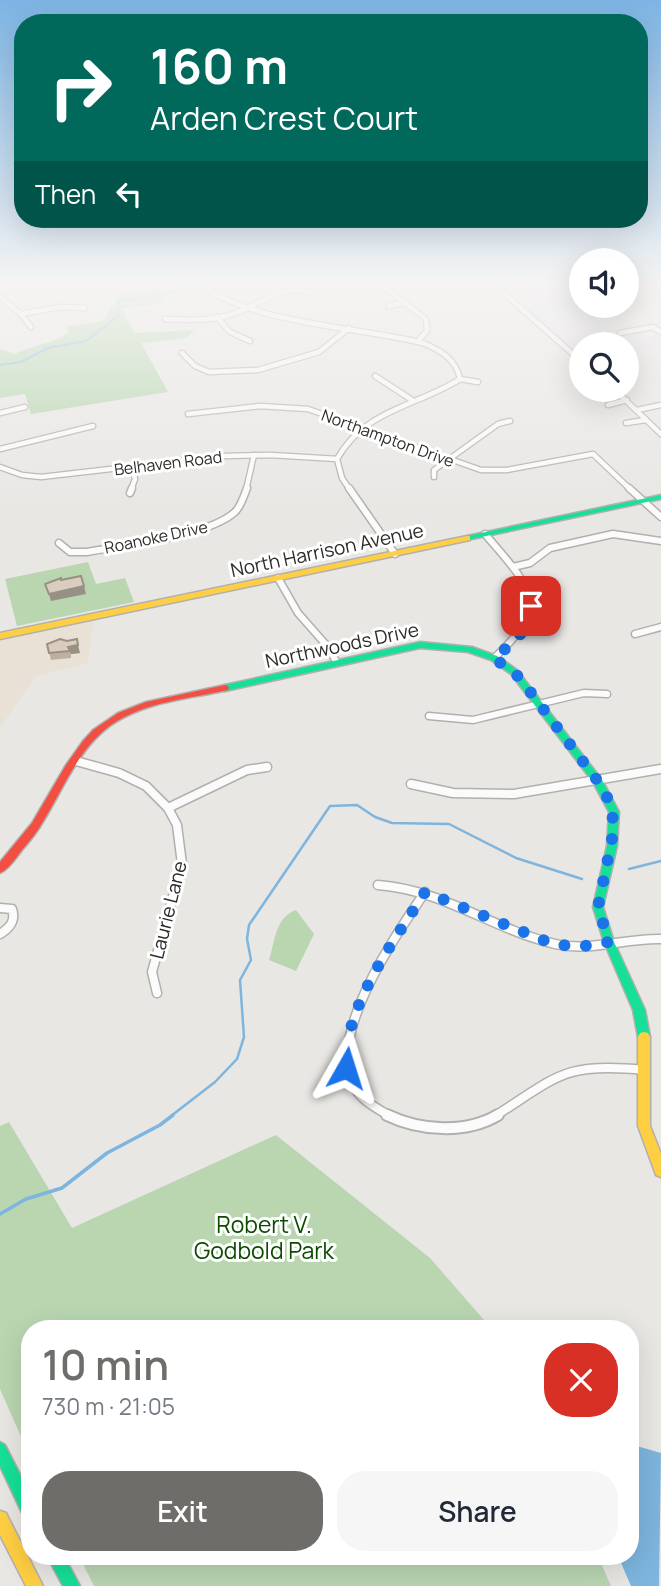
<!DOCTYPE html>
<html lang="en">
<head>
<meta charset="utf-8">
<style>
  :root { --surface:#fff; --page:#f6f6f7; --text:#1f2937; --muted:#747a83; --accent:#6f6d6a }
  body { margin:0; font-family:Manrope,sans-serif; background:var(--page); color:var(--text); height:100vh; display:flex; flex-direction:column; font-size:26px; white-space:nowrap }
  * { box-sizing:border-box; margin:0 }
  p { font-size:23px; color:var(--muted) }
  .icon { flex:none; width:38px; height:38px; fill:none; stroke:currentColor; stroke-width:2; stroke-linecap:round; stroke-linejoin:round }
  .map { position:relative; flex:1; overflow:hidden }
  .drawer { position:absolute; left:21px; top:1320px; width:618px; height:245px; display:flex; flex-direction:column; background:var(--surface); border-radius:28px; box-shadow:0 7px 28px #0002 }
  .drawer>* { flex:none }
  .banner { position:absolute; left:14px; top:14px; width:634px; height:214px; border-radius:28px; box-shadow:0 7px 28px #0002; background:#00695c; color:#fff; overflow:hidden }
  .controls { position:absolute; left:569px; top:248px; display:grid; gap:14px }
  .controls a { display:grid; place-items:center; width:70px; height:70px; border-radius:50%; background:var(--surface); box-shadow:0 7px 28px #0002; font-size:35px }
  .pin { position:absolute; display:grid; place-items:center; width:60px; height:60px; color:#fff; margin:-30px; border-radius:14px; box-shadow:0 4px 10px #0006 }
  .me { position:absolute; width:77px; margin:-38px; rotate:6deg; stroke-linejoin:round; filter:drop-shadow(0 0 5px #0008) }
  .turn { display:flex; align-items:center; gap:24px; height:147px; padding:0 21px; font-size:32px }
  .turn .icon { width:91px; height:91px; stroke-width:2.5 }
  .turn b { display:block; font-size:49px; line-height:60px }
  .then { display:flex; align-items:center; height:66px; padding:0 21px; background:#0003; gap:14px; font-size:26px }
  .round { display:grid; place-items:center; flex:none; width:74px; height:74px; border-radius:28px; background:var(--page) }
  .headline { display:flex; align-items:center; justify-content:space-between; height:119px; padding:0 21px }
  h1 { font-size:42px; font-weight:600; line-height:52px; color:var(--accent) }
  .cta { display:flex; gap:14px; margin-top:auto; padding:14px 21px }
  .cta a { flex:1; height:80px; border-radius:28px; background:var(--accent); color:#fff; font-size:28px; font-weight:600; line-height:80px; text-align:center }
  .cta a+a { background:var(--page); color:var(--text) }
  .map>svg:first-child { display:block }
</style>
</head>
<body>
<div class="map">
<svg width="661" height="1586" viewBox="0 0 661 1586">
  <rect width="100%" height="100%" fill="#e9e7e4"/>
  <polygon fill="#e9e1d5" points="94,617 88,663 36,676 0,728 0,636"/>
  <polygon fill="#e4e0eb" points="558,284 575,284 581,288 581,306 606,306 617,314 594,320 615,335 636,332 646,336 661,336 661,346 627,352 626,345 581,345 581,358 505,292"/>
  <g fill="#b9d6b1">
    <polygon points="88,562 96,584 125,578 134,602 17,626 5,579"/>
    <path d="M296,910l18,24 -18,37 -27,-11c6,-18 6,-43 27,-50z"/>
    <polygon points="9,1122 72,1228 276,1135 430,1258 491,1328 30,1328 30,1457 0,1389 0,1126"/>
    <polygon points="79,1556 598,1556 611,1586 94,1586"/>
  </g>
  <path fill="#b4d4ab" d="M159,289l5,14 -43,6 14,24 60,-3 -9,8 -45,5 27,49 -137,22 -6,-20 -25,4v-49l15,5c19,-10 41,-10 54,-22l-2,-6 36,-5 14,-21 -3,-5z"/>
  <polygon fill="#7db5de" points="630,1444 661,1453 659,1586 631,1586 618,1556 630,1556"/>
  <g fill="none" stroke-linecap="round" stroke-linejoin="round">
    <polyline stroke="#7db5de" stroke-width="2" points="0,365 21,362 48,348 86,341 118,316 119,300 133,300 134,293 161,295 193,286"/>
    <g stroke="#7db5de" stroke-width="2.5">
      <polyline points="629,869 661,861"/>
      <polyline points="171,1116 215,1082 237,1059 244,1037 240,980 251,960 247,939 249,925 330,806 357,805 375,817 392,823 449,824 516,858 582,879"/>
    </g>
    <polyline stroke="#7db5de" stroke-width="3.5" points="0,1214 26,1199 62,1188 107,1153 160,1125 173,1115"/>
    <g stroke="#b2b0ae" stroke-width="7">
      <g id="street-far3">
        <path d="M199,284c57,41 156,42 224,59 17,7 33,16 37,36 -42,27 -95,30 -123,80l5,19 8,12"/>
        <polyline points="380,284 426,319 427,331 418,341"/>
        <polyline points="499,284 507,296 581,361"/>
        <polyline points="0,289 25,284"/>
        <polyline points="0,297 21,314 31,327"/>
        <polyline points="389,306 407,302"/>
        <polyline points="21,314 60,307 85,308"/>
        <polyline points="217,317 230,332 250,341"/>
        <path d="M165,319c21,1 44,2 65,-4 33,-10 43,-30 81,-23"/>
        <polyline points="620,333 653,327 661,332"/>
        <polyline points="182,353 195,366 209,372 258,370 319,352 349,328"/>
        <polyline points="375,376 412,400"/>
        <polyline points="460,379 478,382"/>
        <polyline points="615,390 661,434"/>
        <polyline points="608,405 627,400"/>
        <polyline points="637,410 661,405"/>
        <polyline points="0,413 25,407"/>
        <polyline points="188,414 260,406 308,409 481,470 507,470 593,454 631,490"/>
        <polyline points="626,423 646,420"/>
        <polyline points="0,449 93,426"/>
        <polyline points="0,467 22,475 41,477 224,456 271,455 337,459"/>
        <polyline points="434,477 434,470 498,424 510,421"/>
        <polyline points="131,490 135,479 132,467"/>
        <polyline points="246,490 254,455"/>
      </g>
    </g>
    <g stroke="#b2b0ae" stroke-width="9">
      <g id="street-far2">
        <polyline points="349,488 395,554"/>
        <polyline points="629,488 661,517"/>
        <polyline points="130,493 132,488"/>
        <path d="M485,534c44,52 68,70 9,124"/>
        <path d="M59,543l11,9h17c37,-7 120,-15 148,-40 6,-6 9,-16 12,-24"/>
        <polyline points="513,567 530,563 550,548 613,534 661,541"/>
        <polyline points="278,578 298,613 328,647 337,663"/>
        <polyline points="635,634 661,627"/>
        <polyline points="429,716 473,720 584,693 607,694"/>
      </g>
    </g>
    <g stroke="#b2b0ae" stroke-width="11">
      <g id="street-far1">
        <polyline points="76,761 119,773 146,786 168,808 177,825 182,864 152,972 157,993"/>
        <polyline points="411,784 453,793 514,794 661,769"/>
        <polyline points="168,808 247,770 267,767"/>
        <path d="M378,885c66,5 114,44 177,59 35,8 70,-6 106,-5"/>
        <path d="M0,908l12,1c4,12 -2,19 -12,25"/>
        <path d="M390,1116c-9,-5 -20,-11 -27,-18 -50,-47 34,-164 62,-206"/>
        <path d="M495,1116c63,-40 69,-54 149,-46"/>
      </g>
    </g>
    <g stroke="#b2b0ae" stroke-width="14">
      <path id="street" d="M387,1115c33,16 79,19 111,0"/>
    </g>
    <g stroke="#b2b0ae" stroke-width="3">
      <g id="fast">
        <polygon points="661,495 661,499 467,540 463,538 467,536"/>
        <polygon points="420,642 472,647 497,656 517,670 602,780 619,812 617,846 603,907 614,942 645,1010 650,1037 648,1041 644,1042 640,1041 638,1037 633,1010 604,942 593,907 607,846 609,812 593,782 511,674 491,660 468,652 420,648 225,691 221,688 225,685"/>
        <polygon points="0,1442 5,1445 30,1494 30,1519 24,1517 0,1466"/>
        <polygon points="47,1556 64,1556 80,1586 63,1586"/>
      </g>
    </g>
    <g stroke="#b2b0ae" stroke-width="3">
      <g id="slow">
        <polygon points="642,284 649,284 661,290 661,294"/>
        <polygon points="467,536 470,536 470,540 0,639 0,633"/>
        <polygon points="644,1032 648,1033 650,1037 650,1126 661,1154 661,1177 656,1175 638,1126 638,1037 640,1033"/>
        <polygon points="0,1511 6,1513 43,1586 26,1586 0,1535"/>
      </g>
    </g>
    <g stroke="#b2b0ae" stroke-width="3">
      <path id="jam" d="M225,685l3,1 1,2 -1,2c-39,9 -82,11 -117,35 -32,23 -47,62 -67,95 -6,11 -14,21 -22,30 -6,8 -13,19 -22,23v-11l32,-39 34,-58 17,-24 10,-11 25,-17 28,-11z"/>
    </g>
    <use href="#street-far3" stroke="#fcfbfb" stroke-width="4.5"/>
    <use href="#street-far2" stroke="#fcfbfb" stroke-width="6"/>
    <use href="#street-far1" stroke="#fcfbfb" stroke-width="8"/>
    <use href="#street" stroke="#fcfbfb" stroke-width="10"/>
    <use href="#fast" fill="#16e098" fill-rule="evenodd"/>
    <use href="#slow" fill="#ffcf43" fill-rule="evenodd"/>
    <use href="#jam" fill="#f24e42" fill-rule="evenodd"/>
  </g>
  <polygon fill="#bcb0a3" points="67,641 80,653 71,654 71,658 51,660 47,644"/>
  <g fill="#999085">
    <polygon points="84,586 86,594 51,601 49,594"/>
    <polygon points="78,645 80,653 71,654 68,647"/>
  </g>
  <g fill="#dbcdbe" stroke="#999085" stroke-width="2">
    <polygon points="81,576 84,586 49,594 45,584 61,578 61,580"/>
    <polygon points="60,639 67,641 77,639 78,645 68,647 70,651 49,653 47,644"/>
  </g>
  <linearGradient id="sky" x2="0" y2="1"><stop stop-color="#7db4e4"/><stop offset="0.56" stop-color="#f5f4f3"/><stop offset="1" stop-color="#f5f4f3" stop-opacity="0"/></linearGradient>
  <rect width="661" height="506" fill="url(#sky)"/>
  <g fill="none" stroke-linecap="round" stroke-linejoin="round">
    <path stroke="#1a73e8" stroke-width="12" stroke-dasharray="0 21.6" d="M346,1068c-3,-61 48,-126 79,-176l128,52 26,3 30,-5 -11,-35 16,-78 -3,-25 -14,-24 -78,-103 -25,-19c18,-15 36,-27 37,-52"/>
  </g>
  <g text-anchor="middle" stroke-width="6" stroke-linejoin="round" paint-order="stroke">
    <g font-size="16" fill="#2d2b29" stroke="#fff">
      <text transform="translate(388 438) rotate(20)" y="6">Northampton Drive</text>
      <text transform="translate(168 463) rotate(-7)" y="6">Belhaven Road</text>
      <text transform="translate(156 537) rotate(-12)" y="6">Roanoke Drive</text>
    </g>
    <g font-size="19" fill="#2d2b29" stroke="#fff">
      <text transform="translate(327 550) rotate(-12)" y="7">North Harrison Avenue</text>
      <text transform="translate(342 645) rotate(-12)" y="7">Northwoods Drive</text>
      <text transform="translate(168 910) rotate(-76)" y="7">Laurie Lane</text>
    </g>
    <g font-size="23" fill="#0c4b00" stroke="#fff">
      <text x="264" y="1233">Robert V.<tspan x="264" dy="26">Godbold Park</tspan></text>
    </g>
  </g>
</svg>
<div class="controls">
<a><svg class="icon" aria-label="sound" viewBox="0 0 24 24"><path d="M4 9h4l5-4v14l-5-4H4zM17 9q2 3 0 6"/></svg></a>
<a><svg class="icon" aria-label="search" viewBox="0 0 24 24"><circle cx="10" cy="10" r="6"/><path d="M15 15l6 6"/></svg></a>
</div>
<div class="pin" style="left:531px;top:606px;background:#d93025"><svg class="icon" aria-label="arrive" viewBox="0 0 24 24"><path d="M6 21V4h12l-3 4 3 4H6"/></svg></div>
<svg class="me" style="left:346px;top:1068px" viewBox="-20 -20 40 40"><path d="M0-17L14 15 0 8-14 15z" fill="#1a73e8" stroke="#fff" stroke-width="4"/></svg>
<div class="banner">
<div class="turn"><svg class="icon" aria-label="right" viewBox="0 0 24 24"><path d="M7 20v-9h11M14 6l5 5-5 5"/></svg><div><b>160 m</b>Arden Crest Court</div></div>
<div class="then">Then<svg class="icon" aria-label="left" viewBox="0 0 24 24"><path d="M17 20v-9H6M10 6l-5 5 5 5"/></svg></div>
</div>
<section class="drawer">
<div class="headline"><div><h1>10 min</h1><p>730 m · 21:05</p></div><a class="round" style="background:#d93025;color:#fff"><svg class="icon" aria-label="close" viewBox="0 0 24 24"><path d="M6 6l12 12M18 6L6 18"/></svg></a></div>
<div class="cta"><a>Exit</a><a>Share</a></div>
</section>
</div>
</body>
</html>
